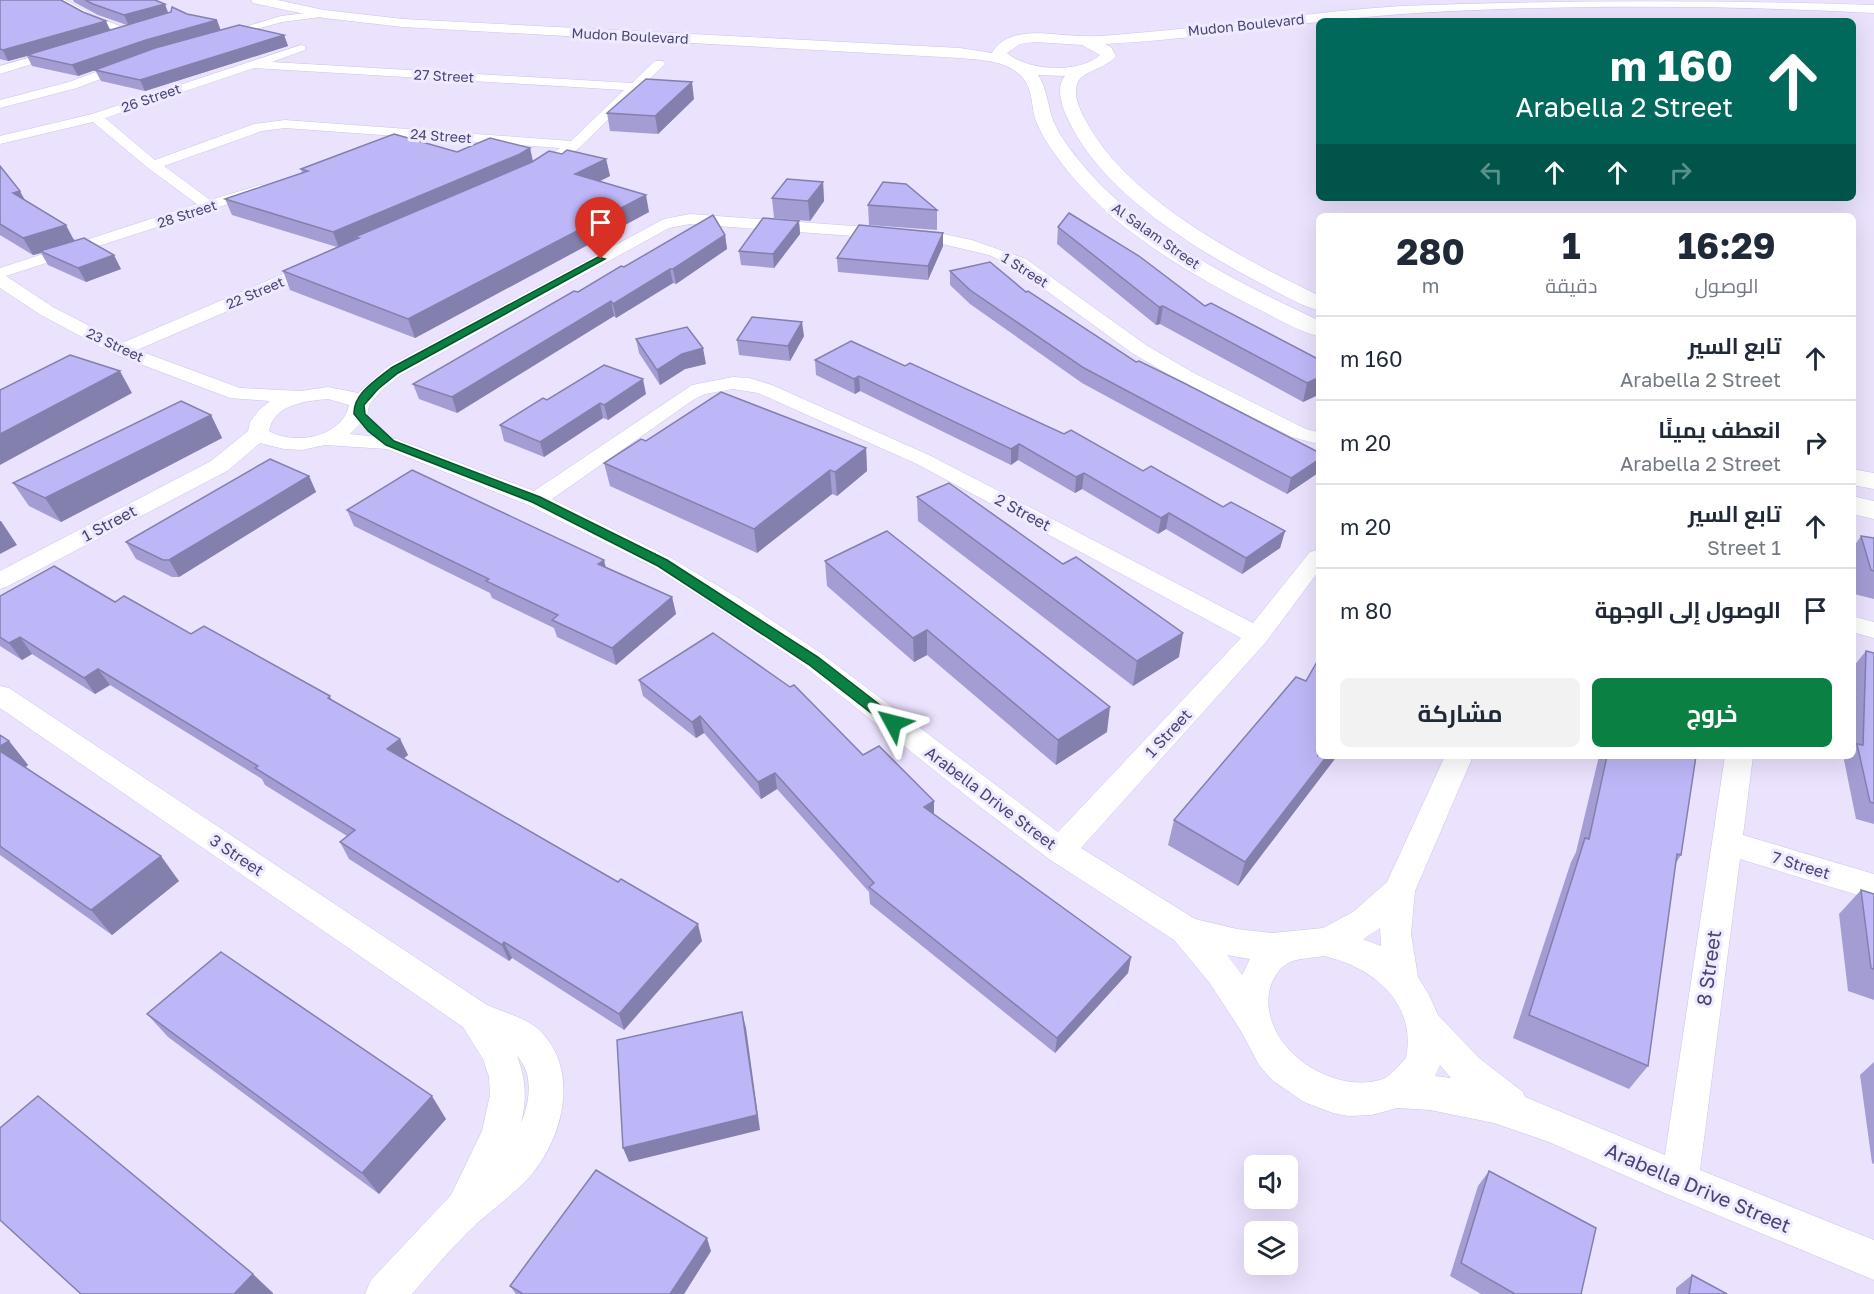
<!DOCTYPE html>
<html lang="ar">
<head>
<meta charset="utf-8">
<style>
  :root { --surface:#fff; --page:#f2f2f3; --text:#1f2937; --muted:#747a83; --line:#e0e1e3; --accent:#0b8043 }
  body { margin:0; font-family:"Golos Text",Cairo,sans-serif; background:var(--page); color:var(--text); direction:rtl; height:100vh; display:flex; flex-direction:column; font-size:22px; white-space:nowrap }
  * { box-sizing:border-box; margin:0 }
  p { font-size:20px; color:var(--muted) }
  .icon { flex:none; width:33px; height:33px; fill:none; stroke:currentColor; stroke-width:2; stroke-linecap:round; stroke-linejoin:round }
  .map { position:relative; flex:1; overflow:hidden; direction:ltr }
  .drawer { position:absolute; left:1316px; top:213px; width:540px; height:546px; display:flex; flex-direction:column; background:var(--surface); border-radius:9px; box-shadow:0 6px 24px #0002; direction:rtl }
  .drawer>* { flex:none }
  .guide { position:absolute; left:1316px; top:18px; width:540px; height:183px; border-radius:9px; box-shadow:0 6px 24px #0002; direction:rtl; background:#00695c; color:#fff; overflow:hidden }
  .controls { position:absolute; left:1244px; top:1155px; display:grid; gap:12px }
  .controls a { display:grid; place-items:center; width:54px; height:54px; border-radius:9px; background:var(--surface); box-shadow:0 6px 24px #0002; font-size:30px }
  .pin { position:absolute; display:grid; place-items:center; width:51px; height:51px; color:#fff; margin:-62px -26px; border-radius:50% 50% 50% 0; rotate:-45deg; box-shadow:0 0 6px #0007 }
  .pin .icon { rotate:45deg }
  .me { position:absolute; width:66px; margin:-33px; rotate:308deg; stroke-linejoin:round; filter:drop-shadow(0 0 4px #0008) }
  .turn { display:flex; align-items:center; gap:21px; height:126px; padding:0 24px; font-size:27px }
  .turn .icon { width:78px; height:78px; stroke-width:2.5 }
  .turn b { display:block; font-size:42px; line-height:51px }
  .lanes { display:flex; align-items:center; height:57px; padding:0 24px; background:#0003; justify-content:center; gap:30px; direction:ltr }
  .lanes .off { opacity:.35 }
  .eta { display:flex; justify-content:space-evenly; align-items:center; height:102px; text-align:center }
  .eta b { font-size:36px; font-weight:700; line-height:42px }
  .cta { display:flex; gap:12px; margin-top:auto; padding:12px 24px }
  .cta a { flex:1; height:69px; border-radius:9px; background:var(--accent); color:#fff; font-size:24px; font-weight:700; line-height:69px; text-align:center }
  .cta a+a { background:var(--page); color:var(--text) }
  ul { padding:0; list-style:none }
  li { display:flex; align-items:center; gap:18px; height:84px; padding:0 24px; border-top:2px solid var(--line) }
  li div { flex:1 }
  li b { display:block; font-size:22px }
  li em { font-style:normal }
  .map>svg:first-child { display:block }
</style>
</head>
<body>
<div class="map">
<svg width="1874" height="1294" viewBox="0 0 1874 1294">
  <rect width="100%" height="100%" fill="#ebe2fe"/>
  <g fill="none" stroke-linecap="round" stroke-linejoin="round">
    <g stroke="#cbc4eb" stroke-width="1">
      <g id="minor">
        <polygon points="52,0 65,0 97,17 135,32 129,35 89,21"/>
        <polygon points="324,11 329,14 328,16 282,22 221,39 215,36 281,16"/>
        <path d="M301,45l4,1v4l-33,12 360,21 23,-22h8l2,3 -86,84 -34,24h-10l-2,-3 27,-21 -275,-20 -23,3 -98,35 46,34 50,-15 5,1 2,3 -2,3 -259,84 47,31 69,36 189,-81h12l2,4 -2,4 -186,80 103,38 61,3 27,-4 30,6 29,-26 277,-148 26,-5 244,18 38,8 54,19 120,86 46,27 114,57 12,3v12l-26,-7 -114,-57 -46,-27 -118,-86 -25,-12 -55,-13 -244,-18 -21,4 -268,147 -20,16 -12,14 -2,12 -17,17 47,5 137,52 158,-106 41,-8 16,1 23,7 159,71 322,167 57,-71 8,-2v22l-52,70 -185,206 114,71 42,10 35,4 51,-5 30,-16 34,-30 58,-126h28l-58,135 -4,43 7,43 11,18 9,20 41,43 44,34 2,5 140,58 60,-399h28l-10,79 131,39v26l-134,-41 -40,311 174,70v40l-207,-86 -118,-52 -55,-19 -64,-13 -33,-2 -25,7 -24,1 -15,-3 -29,-11 -32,-22 -13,-15 -18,-34 -32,-49 -35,-42 -125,-81 -70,-53 -175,-140 -82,-55 -67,-43 -127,-63 -141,-56 -62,-4 -23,5 -18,-1 -24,-6 -33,28 -219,115 -8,3v-18l211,-110 37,-30 2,-9 9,-12 11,-9 -40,-3 -116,-44 -73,-39 -41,-27v-20l197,-64 -49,-36 -55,-46 -93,22v-8l92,-22zM254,68l370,22 -53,51 -286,-21 -31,4 -99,36 -50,-42zM733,389l25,4 159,71 324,174 -183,194 -236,-178 -82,-55 -69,-41 -119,-59 141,-99 12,-6zM328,399l21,6c-6,32 -55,41 -80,26 5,-27 36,-30 59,-32zM1380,928l1,18 -18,-7zM1227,955l23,4 -8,16zM1324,956c49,11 93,47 82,102 -6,6 -15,18 -23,21 -50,17 -122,-31 -114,-86 2,-12 8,-23 19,-30 10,-5 25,-5 36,-7zM1440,1065l11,13 -16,-2z"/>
        <polygon points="63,48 69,51 67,53 0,74 0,66"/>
        <polygon points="131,59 137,63 135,66 77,88 0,108 0,100 69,82"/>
        <polygon points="1852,616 1874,622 1874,638 1852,632"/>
        <path d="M0,686l9,2 478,317c16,7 36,12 50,23 43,38 28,106 -5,146 -19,22 -44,38 -65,59 -19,19 -37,40 -55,61h-47l6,-14 80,-85 31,-64 8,-36 -1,-18 -6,-18 -20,-32 -463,-319zM517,1056c17,18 13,46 4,67 6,-23 5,-44 -4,-67z"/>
      </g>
    </g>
    <g stroke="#cbc4eb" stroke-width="1">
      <g id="tertiary">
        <path d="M251,0h26l47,10 79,9 557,29 32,5c17,-30 63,-17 91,-17 14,1 28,-1 42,-2 92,-7 184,-22 276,-28 157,-6 316,-6 473,-1v8c-157,-8 -315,-9 -472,1 -99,7 -197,25 -297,30l6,3 5,9c-10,13 -35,15 -39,28 -4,11 3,26 8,35 40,79 156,139 233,176v15c-20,-5 -40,-18 -58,-27 -70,-37 -162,-93 -194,-168 -5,-12 -10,-29 -1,-39l-27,-1c8,12 9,25 13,39 3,11 10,22 17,32 59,83 161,132 250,174v16c-20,-5 -40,-17 -58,-26 -74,-38 -154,-84 -203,-153 -8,-11 -16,-23 -21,-36 -5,-15 -3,-35 -16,-46 -15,-15 -40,-15 -60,-17l-557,-31 -79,-9 -71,-15zM1035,42l47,3 18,10c-21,19 -72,16 -93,-2l13,-9z"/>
        <polygon points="1852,469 1874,473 1874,489 1852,485"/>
        <polygon points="1852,496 1874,501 1874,519 1852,514"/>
      </g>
    </g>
    <use href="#minor" fill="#fff" fill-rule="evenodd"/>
    <use href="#tertiary" fill="#fff" fill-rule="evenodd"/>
  </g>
  <g fill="#a39dd4">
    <polygon points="0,0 110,30 127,25 98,15 74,2 73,0 155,0 168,13 221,30 284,35 288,46 145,91 101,81 95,70 78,76 32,66 27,56 8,61 0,59"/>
    <polygon points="694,99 658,134 610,131 607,113"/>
    <polygon points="530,148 533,161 562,154 606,159 610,176 599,181 649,212 415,338 290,290 283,271 337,247 232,215 225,199 302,173 301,169 457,152"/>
    <polygon points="0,166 26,201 75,240 121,269 86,282 48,265 41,253 33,255 0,235"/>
    <polygon points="823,182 824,201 810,221 774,218 772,198"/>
    <polygon points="868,205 937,210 937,230 869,225"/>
    <polygon points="799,221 800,234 774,268 741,265 739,251"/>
    <polygon points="1058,227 1205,306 1318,359 1318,395 1303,402 1160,324 1156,325 1057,244"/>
    <polygon points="725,235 727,249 676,284 673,283 616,318 614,316 457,413 419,399 413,384 578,292 624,267"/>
    <polygon points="943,246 928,280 838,272 837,258"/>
    <polygon points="950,271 1026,292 1136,362 1318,452 1318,473 1287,494 1082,383 970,304 950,285"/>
    <polygon points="804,336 790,361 739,355 737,340"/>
    <polygon points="636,339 706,364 685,369 660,385 639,353"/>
    <polygon points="815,360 905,366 1223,507 1285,531 1280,548 1242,574 1166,529 1158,534 1082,489 1075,493 1018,460 1011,465 860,391 855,394 816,375"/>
    <polygon points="646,394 608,420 603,418 544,457 504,441 500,425 547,400"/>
    <polygon points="211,415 222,438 61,522 29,506 13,483"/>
    <polygon points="646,441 866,448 867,471 837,496 832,494 757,553 610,486 604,463"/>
    <polygon points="309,476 316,492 179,577 172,577 136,559 126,542"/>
    <polygon points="917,497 1179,657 1133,686 918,521"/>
    <polygon points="347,510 606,567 672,597 676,614 616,665 557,637 554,628 492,598 490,593 354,526"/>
    <polygon points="1861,536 1874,538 1874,599 1854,594 1852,588 1852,549"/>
    <polygon points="825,561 1107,732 1056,765 927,655 914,662 827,586"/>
    <polygon points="0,596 115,602 330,696 332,700 400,739 408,755 404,758 702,941 624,1030 512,958 509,961 349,859 340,842 347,836 265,785 262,779 110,685 95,694 32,654 22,660 0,646"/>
    <polygon points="1866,651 1874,653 1874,824 1856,819 1844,760 1847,756 1852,756 1853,667"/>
    <polygon points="639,680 863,755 934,814 1131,957 1128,973 1055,1053 870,904 869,892 777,789 761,799 704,733 696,738 643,696"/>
    <polygon points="1306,681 1318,756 1337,756 1238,886 1168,845 1174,820"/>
    <polygon points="0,735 9,741 28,765 26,767 179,881 112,935 0,855"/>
    <polygon points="1599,756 1696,756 1681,855 1676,863 1648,1066 1629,1089 1513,1038 1571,862 1576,852"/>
    <polygon points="1861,890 1874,894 1874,1000 1848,991 1839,914"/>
    <polygon points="147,1014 446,1119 379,1194 168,1037"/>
    <polygon points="1874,1062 1874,1164 1872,1163 1860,1075"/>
    <polygon points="1489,1171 1581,1294 1481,1294 1450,1276 1478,1186"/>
    <polygon points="711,1251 684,1294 516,1294 510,1286"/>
    <polygon points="1692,1275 1727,1294 1676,1294 1676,1288"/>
  </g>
  <g fill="#8480ad">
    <polygon points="165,4 169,15 129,26 124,15"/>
    <polygon points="217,20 221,31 150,51 78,76 72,65 146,40"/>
    <polygon points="106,21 111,32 27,55 27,56 8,61 3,50"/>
    <polygon points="284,35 288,46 145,91 140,80"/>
    <polygon points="692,82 694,99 658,134 655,116"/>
    <polygon points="530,148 533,163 359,238 355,237 356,241 339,248 333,232"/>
    <polygon points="606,159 610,176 579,192 575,174"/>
    <polygon points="823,182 824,201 810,221 808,201"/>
    <polygon points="20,191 29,208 13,193"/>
    <polygon points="646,195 649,212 415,338 408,319"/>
    <polygon points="799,221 800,234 774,268 773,254"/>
    <polygon points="66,225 75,242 40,251 41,253 33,255 23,238"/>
    <polygon points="943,233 943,246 928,280 928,266"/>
    <polygon points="725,235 727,249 676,284 673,269"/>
    <polygon points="114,255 121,269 86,282 78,268"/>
    <polygon points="670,269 673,283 616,318 613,304"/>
    <polygon points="611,301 614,316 457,413 452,397"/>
    <polygon points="1163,306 1160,324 1156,325 1159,307"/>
    <polygon points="802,322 804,336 790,361 788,346"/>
    <polygon points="703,348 706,364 685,369 660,385 657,370 682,354"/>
    <polygon points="120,371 132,393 0,465 0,434"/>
    <polygon points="859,376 860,391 855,394 854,379"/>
    <polygon points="1318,378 1318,395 1303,402 1307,383"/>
    <polygon points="643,379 646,394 608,420 604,405"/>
    <polygon points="600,403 603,418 544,457 540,442"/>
    <polygon points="211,415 222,438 61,522 45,498"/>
    <polygon points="1019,444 1018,460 1011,465 1011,449"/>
    <polygon points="866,448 867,471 837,496 835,472"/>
    <polygon points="1318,460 1318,473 1287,494 1291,478"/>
    <polygon points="830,470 832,494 757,553 754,529"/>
    <polygon points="1084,473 1082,489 1075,493 1076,477"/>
    <polygon points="309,476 316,492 179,577 169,560"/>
    <polygon points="1169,513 1166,529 1158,534 1161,518"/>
    <polygon points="0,521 1,521 17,545 0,554"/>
    <polygon points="1285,531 1280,548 1242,574 1246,558"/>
    <polygon points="604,560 608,576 598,564"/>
    <polygon points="672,597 676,614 616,665 612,648"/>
    <polygon points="927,630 927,655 914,662 913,638"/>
    <polygon points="1183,633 1179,657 1133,686 1137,661"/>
    <polygon points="20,637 32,654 22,660 9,643"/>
    <polygon points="98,669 110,685 95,694 84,678"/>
    <polygon points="1110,707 1107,732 1056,765 1058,740"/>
    <polygon points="700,716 704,733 696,738 692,722"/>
    <polygon points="400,739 408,755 395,765 387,749"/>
    <polygon points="9,741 28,765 17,773 0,752 0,746"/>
    <polygon points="1327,756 1337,756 1238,886 1245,862"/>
    <polygon points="775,773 777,789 761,799 758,782"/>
    <polygon points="934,801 934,817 924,807"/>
    <polygon points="161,856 179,881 112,935 91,910"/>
    <polygon points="698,924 702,941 624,1030 619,1014"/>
    <polygon points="504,942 512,958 509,961 502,945"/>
    <polygon points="1131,957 1128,973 1055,1053 1057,1038"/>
    <polygon points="742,1012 746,1028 760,1130 629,1162 623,1148"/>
    <polygon points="432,1096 446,1119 379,1194 362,1173"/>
    <polygon points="707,1238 711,1251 684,1294 670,1294"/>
    <polygon points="253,1274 273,1293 273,1294 234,1294"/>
  </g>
  <g fill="#bdb7f7" stroke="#8480ad" stroke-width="1.5">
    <polygon points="0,0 61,0 83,12 106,21 3,50 0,49"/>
    <polygon points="85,0 155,0 165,4 124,15 93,4"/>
    <polygon points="172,7 187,14 217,20 146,40 72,65 27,55 171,12"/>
    <polygon points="239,25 284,35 140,80 95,70 155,48"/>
    <polygon points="646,79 692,82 655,116 607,113"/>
    <polygon points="394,134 457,152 490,138 530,148 520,154 333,232 225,199 308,171 301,169"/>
    <polygon points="567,150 606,159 575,174 646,195 408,319 283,271 359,238 355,237 532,162 549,151 562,154"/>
    <polygon points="0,166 20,191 13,193 66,225 23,238 0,224"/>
    <polygon points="787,179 823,182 808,201 772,198"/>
    <polygon points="883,182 906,184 937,210 868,205"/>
    <polygon points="1069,213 1139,256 1205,306 1211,303 1318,359 1318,378 1307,383 1163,306 1159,307 1058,227"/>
    <polygon points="713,215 725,235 673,269 670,269 613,304 611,301 452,397 413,384 574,291 578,292 621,266 624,267"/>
    <polygon points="763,218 799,221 773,254 739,251"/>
    <polygon points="859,225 943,233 928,266 837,258"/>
    <polygon points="84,238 114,255 78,268 40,251"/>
    <polygon points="990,262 1026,292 1028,291 1136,362 1139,361 1182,382 1318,452 1318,460 1291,478 1084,368 970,290 950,271"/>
    <polygon points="752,317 802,322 788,346 737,340"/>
    <polygon points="687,327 703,348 682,354 657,370 636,339"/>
    <polygon points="851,341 905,366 910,363 1064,434 1071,430 1143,471 1151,466 1223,507 1231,502 1285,531 1246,558 1169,513 1161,518 1084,473 1076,477 1019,444 1011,449 859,376 854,379 815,360"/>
    <polygon points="70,355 120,371 0,434 0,390"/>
    <polygon points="604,365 643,379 604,405 600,403 540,442 500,425 543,398 547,400"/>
    <polygon points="721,392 866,448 835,472 830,470 754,529 604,463 641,439 646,441"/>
    <polygon points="181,401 211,415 45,498 13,483"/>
    <polygon points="270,459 309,476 169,560 163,560 126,542"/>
    <polygon points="412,470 604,560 598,564 672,597 612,648 552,620 558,615 486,581 489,579 347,510"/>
    <polygon points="949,483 1063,564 1076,557 1183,633 1137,661 917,497"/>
    <polygon points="887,531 1110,707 1058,740 927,630 913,638 825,561"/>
    <polygon points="1861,536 1874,538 1874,571 1871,570"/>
    <polygon points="54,566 115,602 124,596 191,634 204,626 330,696 328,698 400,739 387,749 618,882 621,879 698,924 619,1014 504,942 502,945 340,842 355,830 255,768 258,766 98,669 84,678 20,637 9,643 0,637 0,596"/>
    <polygon points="713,633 790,687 794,685 863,755 879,746 934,801 924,807 1131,957 1057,1038 869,887 874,883 775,773 758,782 700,716 692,722 639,680"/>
    <polygon points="1866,651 1874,653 1874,803 1870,802 1857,744 1863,745"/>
    <polygon points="1318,660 1318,756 1327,756 1245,862 1174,820 1296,677 1306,681"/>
    <polygon points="0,735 9,741 0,746"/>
    <polygon points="0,751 161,856 91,910 0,846"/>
    <polygon points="1607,756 1696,756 1681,855 1677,854 1648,1066 1529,1015 1585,838 1589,839"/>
    <polygon points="1861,890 1874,894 1874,969 1871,968"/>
    <polygon points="221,952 432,1096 362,1173 147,1014"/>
    <polygon points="742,1012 757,1115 623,1148 617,1040"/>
    <polygon points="38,1096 253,1274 234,1294 81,1294 0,1220 0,1128"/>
    <polygon points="596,1170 707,1238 670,1294 523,1294 510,1286"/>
    <polygon points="1489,1171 1596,1228 1581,1294 1515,1294 1461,1263"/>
    <polygon points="1692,1275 1727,1294 1689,1294"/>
  </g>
  <path fill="#0b8043" stroke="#07532c" stroke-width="1.5" d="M598,257l7,2 -207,114 -20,16 -14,16 1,9 29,27 146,56 127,63 151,97 80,62 2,4 -2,3h-10l-80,-62 -150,-98 -126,-64 -146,-57 -18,-14 -14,-17c-1,-20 22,-34 37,-46z"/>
  <g text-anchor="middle" stroke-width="6" stroke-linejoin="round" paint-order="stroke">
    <g font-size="14" fill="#484679" stroke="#f0eaff">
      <text transform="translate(1246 25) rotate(-6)" y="5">Mudon Boulevard</text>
      <text transform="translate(630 36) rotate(3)" y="5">Mudon Boulevard</text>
      <text transform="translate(444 76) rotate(3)" y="5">27 Street</text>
      <text transform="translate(151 98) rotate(-19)" y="5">26 Street</text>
      <text transform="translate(441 136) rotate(4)" y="5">24 Street</text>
      <text transform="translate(187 214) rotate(-18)" y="5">28 Street</text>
      <text transform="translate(1156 236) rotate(35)" y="5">Al Salam Street</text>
      <text transform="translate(1025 270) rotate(32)" y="5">1 Street</text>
      <text transform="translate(255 293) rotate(-23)" y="5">22 Street</text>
      <text transform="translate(115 345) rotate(25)" y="5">23 Street</text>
    </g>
    <g font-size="16" fill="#484679" stroke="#f0eaff">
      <text transform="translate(1023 512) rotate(28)" y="6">2 Street</text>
      <text transform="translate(109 523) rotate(-28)" y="6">1 Street</text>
      <text transform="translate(1168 733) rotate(-47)" y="6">1 Street</text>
      <text transform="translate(991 798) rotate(37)" y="6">Arabella Drive Street</text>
      <text transform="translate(237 855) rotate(34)" y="6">3 Street</text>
      <text transform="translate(1801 865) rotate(17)" y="6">7 Street</text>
    </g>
    <g font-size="20" fill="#484679" stroke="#f0eaff">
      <text transform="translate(1709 968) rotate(-82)" y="7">8 Street</text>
      <text transform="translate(1698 1188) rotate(23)" y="7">Arabella Drive Street</text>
    </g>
  </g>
</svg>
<div class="controls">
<a><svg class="icon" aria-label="sound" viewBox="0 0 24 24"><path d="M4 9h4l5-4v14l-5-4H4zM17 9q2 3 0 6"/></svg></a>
<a><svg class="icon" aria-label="layers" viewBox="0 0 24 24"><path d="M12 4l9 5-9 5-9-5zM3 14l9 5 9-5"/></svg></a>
</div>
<div class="pin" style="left:601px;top:259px;background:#d93025"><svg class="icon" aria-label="arrive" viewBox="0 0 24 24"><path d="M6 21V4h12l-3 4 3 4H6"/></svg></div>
<svg class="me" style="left:893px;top:723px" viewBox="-20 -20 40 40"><path d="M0-17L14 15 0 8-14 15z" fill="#0b8043" stroke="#fff" stroke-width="4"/></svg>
<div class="guide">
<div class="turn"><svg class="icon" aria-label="ahead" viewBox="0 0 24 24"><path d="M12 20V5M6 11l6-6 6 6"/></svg><div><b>160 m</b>Arabella 2 Street</div></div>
<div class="lanes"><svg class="icon off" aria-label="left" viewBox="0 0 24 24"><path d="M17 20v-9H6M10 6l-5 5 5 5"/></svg><svg class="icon" aria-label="ahead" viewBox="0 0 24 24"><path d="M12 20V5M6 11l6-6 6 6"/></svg><svg class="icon" aria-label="ahead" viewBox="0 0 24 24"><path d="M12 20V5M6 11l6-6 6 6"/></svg><svg class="icon off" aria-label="right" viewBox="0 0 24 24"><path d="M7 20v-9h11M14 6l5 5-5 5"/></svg></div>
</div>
<section class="drawer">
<div class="eta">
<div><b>16:29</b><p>الوصول</p></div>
<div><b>1</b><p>دقيقة</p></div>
<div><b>280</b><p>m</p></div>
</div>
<ul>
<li><svg class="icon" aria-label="ahead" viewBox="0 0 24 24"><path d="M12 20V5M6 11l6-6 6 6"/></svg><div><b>تابع السير</b><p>Arabella 2 Street</p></div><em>160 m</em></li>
<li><svg class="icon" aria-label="right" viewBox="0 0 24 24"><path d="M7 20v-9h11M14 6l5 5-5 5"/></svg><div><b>انعطف يمينًا</b><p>Arabella 2 Street</p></div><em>20 m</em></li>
<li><svg class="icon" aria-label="ahead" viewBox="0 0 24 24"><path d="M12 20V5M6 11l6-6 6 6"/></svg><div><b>تابع السير</b><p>1 Street</p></div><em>20 m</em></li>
<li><svg class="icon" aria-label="arrive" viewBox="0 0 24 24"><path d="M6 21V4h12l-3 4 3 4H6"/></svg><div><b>الوصول إلى الوجهة</b></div><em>80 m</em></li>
</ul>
<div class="cta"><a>خروج</a><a>مشاركة</a></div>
</section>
</div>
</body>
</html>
